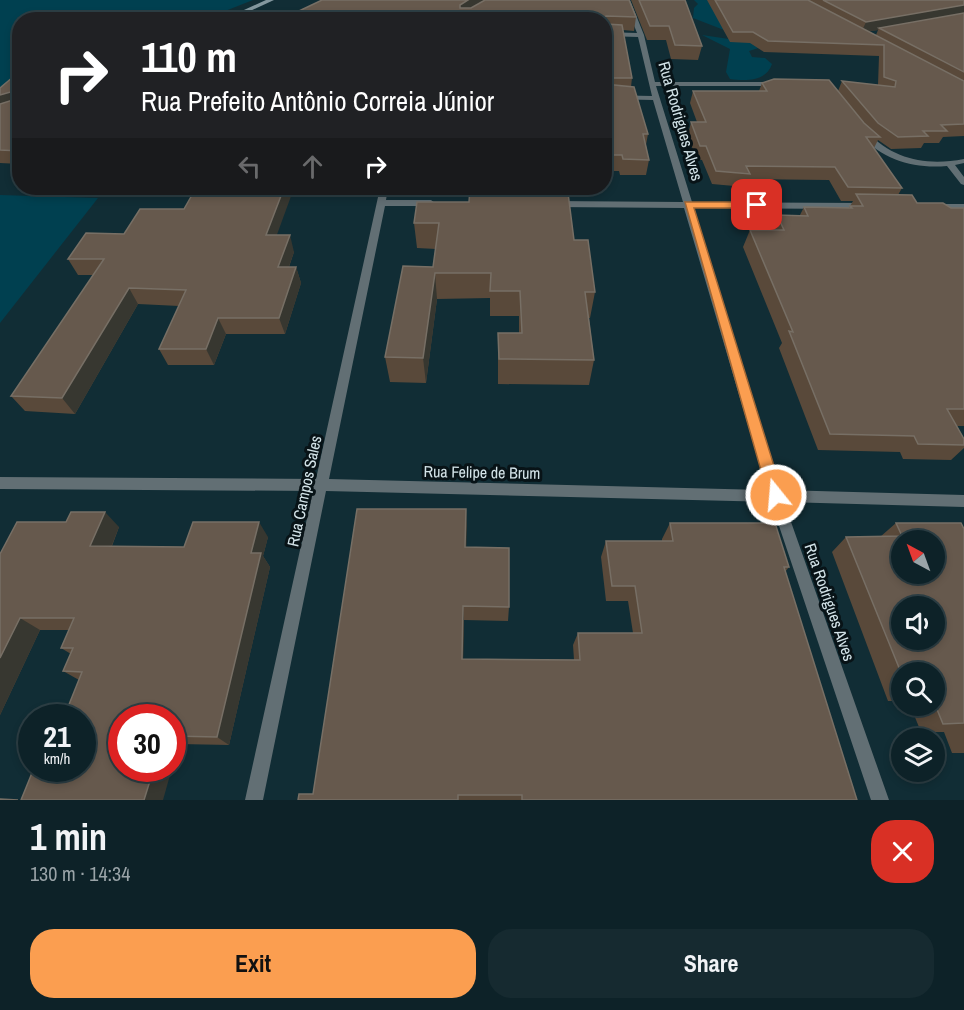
<!DOCTYPE html>
<html lang="en">
<head>
<meta charset="utf-8">
<style>
  :root { --surface:#0d2228; --page:#162a30; --text:#f1f3f6; --muted:#9aa4a8; --line:#2d3f45; --accent:#fb9e50 }
  body { margin:0; font-family:"Archivo Narrow",sans-serif; background:var(--page); color:var(--text); height:100vh; display:flex; flex-direction:column; font-size:22px; white-space:nowrap }
  * { box-sizing:border-box; margin:0 }
  p { font-size:20px; color:var(--muted) }
  .icon { flex:none; width:33px; height:33px; fill:none; stroke:currentColor; stroke-width:2; stroke-linecap:round; stroke-linejoin:round }
  .map { position:relative; height:800px; overflow:hidden }
  .drawer { display:flex; flex-direction:column; background:var(--surface); flex:1 }
  .drawer>* { flex:none }
  .hud { position:absolute; left:12px; top:12px; width:600px; height:183px; border-radius:24px; box-shadow:0 3px 9px #0003,0 0 0 2px var(--line); background:#202124; color:#fff; overflow:hidden }
  .needle { width:39px; rotate:319deg }
  .fabs { position:absolute; left:891px; top:530px; display:grid; gap:12px }
  .fabs a { display:grid; place-items:center; width:54px; height:54px; border-radius:50%; background:var(--surface); box-shadow:0 3px 9px #0003,0 0 0 2px var(--line); font-size:30px }
  .speed { position:absolute; left:18px; top:704px; display:flex; gap:12px; font-size:30px; font-weight:700; text-align:center }
  .speed>* { display:grid; place-content:center; width:78px; height:78px; border-radius:50%; background:var(--surface); box-shadow:0 3px 9px #0003,0 0 0 2px var(--line); line-height:1 }
  .speed small { font-size:15px; font-weight:400 }
  .speed .limit { border:9px solid #d22; background:#fff; color:#111 }
  .pin { position:absolute; display:grid; place-items:center; width:51px; height:51px; color:#fff; margin:-26px; border-radius:12px; box-shadow:0 3px 9px #0006 }
  .me { position:absolute; width:66px; margin:-33px; rotate:343deg; stroke-linejoin:round; filter:drop-shadow(0 0 4px #0008) }
  .turn { display:flex; align-items:center; gap:21px; height:126px; padding:0 30px; font-size:27px }
  .turn .icon { width:78px; height:78px; stroke-width:2.5 }
  .turn b { display:block; font-size:42px; line-height:51px }
  .lanes { display:flex; align-items:center; height:57px; padding:0 30px; background:#0003; justify-content:center; gap:30px; direction:ltr }
  .lanes .off { opacity:.35 }
  .round { display:grid; place-items:center; flex:none; width:63px; height:63px; border-radius:24px; background:var(--page) }
  .head { display:flex; align-items:center; justify-content:space-between; height:102px; padding:0 30px }
  h1 { font-size:36px; font-weight:800; line-height:45px }
  .cta { display:flex; gap:12px; margin-top:auto; padding:12px 30px }
  .cta a { flex:1; height:69px; border-radius:24px; background:var(--accent); color:#111; font-size:24px; font-weight:800; line-height:69px; text-align:center }
  .cta a+a { background:var(--page); color:var(--text) }
  .map>svg:first-child { display:block }
</style>
</head>
<body>
<div class="map">
<svg width="964" height="800" viewBox="0 0 964 800">
  <rect width="100%" height="100%" fill="#112d35"/>
  <g fill="#004050">
    <polygon points="0,0 253,0 205,19 20,20 19,96 0,104"/>
    <path d="M694,0h41l33,45 -19,6 3,6 13,1 7,6c-6,18 -27,17 -42,15l-4,-7 4,-23 -28,-14 27,4 -5,-9 -31,-12 1,-10 4,-4z"/>
    <polygon points="0,195 98,198 0,323"/>
  </g>
  <g fill="none" stroke-linecap="round" stroke-linejoin="round">
    <g fill="#626f74" fill-rule="evenodd">
      <polygon points="624,0 630,0 644,35 655,82 776,82 780,84 776,86 656,86 692,202 866,203 870,206 866,209 693,208 780,490 964,495 964,507 784,502 889,800 871,800 771,502 326,491 263,800 245,800 313,491 0,489 0,477 316,479 380,188 388,188 386,200 431,200 435,203 431,206 385,206 329,479 767,490 684,208 553,207 549,204 553,201 683,202 653,100 604,99 604,95 652,96 638,37 604,36 604,32 637,33"/>
      <path d="M861,132h6c27,28 60,34 97,27v4l-9,2 9,12v8l-3,-1 -14,-18c-33,3 -63,-6 -86,-30z"/>
      <polygon points="934,204 964,204 964,210 931,209 931,205"/>
    </g>
    <polygon fill="#83979e" fill-rule="evenodd" points="266,0 274,0 231,20 222,20"/>
  </g>
  <g fill="#59493a" fill-rule="evenodd">
    <polygon points="322,0 636,17 634,31 623,30 632,78 631,87 648,134 646,145 649,160 646,175 620,175 619,171 604,171 604,20"/>
    <polygon points="631,0 685,0 702,46 698,60 671,59 666,40 647,40"/>
    <path d="M707,0h257v136l-21,1 -4,6h-15l-3,5 -30,1 -13,-9 -4,8 28,40 -4,7 19,8 34,5h13v218h-7l7,13v9l-13,12 -48,-1 -3,-7 -82,-2 -39,-102 3,-5 -39,-96 7,-17h20l7,-15h23l4,-8 45,1 4,-7h-12l-12,-21 -81,-1 -3,8 -33,-3 -10,-24 -6,-1 -8,-24 3,-13h6l-7,-19 3,-12h66l3,-8 76,8 4,-10 36,4 1,-29 -115,-4 -14,-9 -20,-1zM878,30l-2,5 -8,-4z"/>
    <polygon points="20,71 20,164 0,163 0,88"/>
    <polygon points="541,192 574,240 595,292 590,318 589,318 594,360 589,385 498,384 498,333 519,333 519,316 490,316 490,298 437,299 426,383 390,382 385,357 433,267 436,249 417,248 414,223 469,202"/>
    <polygon points="184,209 277,235 294,252 289,267 296,267 301,283 285,334 226,334 214,365 168,365 159,349 179,306 138,304 75,414 25,411 11,396 93,275 78,275 68,259 124,234"/>
    <polygon points="466,509 466,547 509,607 508,621 464,620 463,659 574,660 573,645 578,633 633,633 628,601 606,601 601,557 606,541 662,541 662,539 670,523 789,567 785,572 857,800 298,800 313,794"/>
    <polygon points="66,522 119,527 112,546 184,547 268,537 263,556 270,567 229,745 179,744 172,765 172,717 82,768 79,680 63,671 71,654 61,648 69,630 40,630 0,715 0,554"/>
    <polygon points="896,523 964,529 964,753 952,753 944,732 921,732 910,705 934,705 934,672 902,672 902,701 888,701 832,552 846,537 880,537"/>
  </g>
  <g fill="#373730">
    <polygon points="468,0 491,0 460,20 460,5"/>
    <polygon points="964,5 964,15 879,28 878,30 861,33 866,22"/>
    <polygon points="14,91 20,100 0,110 0,95"/>
    <polygon points="284,188 294,188 271,251 266,235"/>
    <polygon points="290,235 294,252 283,283 278,267"/>
    <polygon points="296,267 301,283 285,334 279,318"/>
    <polygon points="435,273 437,299 426,383 423,358"/>
    <polygon points="129,288 138,304 75,414 62,398"/>
    <polygon points="218,318 226,334 214,365 206,349"/>
    <polygon points="466,509 467,526 466,563 465,547"/>
    <polygon points="105,512 119,527 106,560 90,546"/>
    <polygon points="259,522 268,537 263,556 270,567 229,745 217,737 251,553"/>
    <polygon points="463,606 464,620 463,671 462,659"/>
    <polygon points="20,618 40,630 0,715 0,658"/>
    <polygon points="172,741 179,744 172,765"/>
    <polygon points="154,768 172,768 163,800 144,800"/>
  </g>
  <g fill="#66594d" stroke="#776f65" stroke-width="1.5" fill-rule="evenodd">
    <polygon points="322,0 468,0 460,5 460,8 471,8 485,0 629,0 636,17 606,16 604,18 604,20 280,20"/>
    <polygon points="639,0 685,0 702,46 675,45 669,26 650,26"/>
    <polygon points="715,0 808,0 964,81 964,124 941,125 947,131 923,131 928,136 898,137 878,123 842,81 895,87 896,81 884,77 884,45 768,41 753,32 733,32"/>
    <polygon points="823,0 964,0 964,5 866,22"/>
    <polygon points="964,13 964,72 879,28"/>
    <polygon points="604,21 606,24 622,25 632,78 606,78 604,83"/>
    <polygon points="20,71 20,151 0,150 0,104 13,100 14,91 0,95 0,88"/>
    <polygon points="774,79 829,80 864,123 880,137 866,137 902,188 848,187 835,167 746,166 750,174 716,171 706,146 700,146 691,122 706,122 693,91 767,91 762,83"/>
    <polygon points="604,84 634,87 648,134 643,134 649,160 623,159 622,155 604,155"/>
    <polygon points="196,188 284,188 266,235 290,235 278,267 296,267 279,318 218,318 206,349 159,349 186,290 129,288 62,398 11,396 104,259 68,259 86,233 124,234 140,209 184,209"/>
    <polygon points="470,188 540,188 541,192 568,193 574,240 588,240 595,292 585,292 594,360 499,359 498,333 522,333 520,291 490,291 491,273 435,273 423,358 385,357 403,266 433,267 439,223 414,223 417,202 469,202"/>
    <polygon points="856,194 912,195 917,203 943,203 951,208 964,208 964,409 947,409 964,439 964,445 918,444 914,436 830,434 789,331 793,332 750,230 784,230 777,215 808,216 804,207 852,208 850,206 863,206"/>
    <polygon points="357,509 466,509 465,547 509,548 509,607 463,606 462,659 580,660 578,633 642,633 635,586 612,586 606,541 673,541 670,523 775,523 789,567 784,567 857,800 522,800 522,795 458,795 458,800 298,800 299,794 313,794"/>
    <polygon points="71,512 105,512 90,546 184,547 193,522 259,522 251,553 261,553 217,737 172,736 172,717 122,717 122,768 154,768 144,800 21,800 34,768 82,768 82,717 64,717 82,672 63,671 73,648 61,648 74,618 20,618 0,658 0,554 17,522 66,522"/>
    <path d="M896,523h65l3,6v194l-21,1 -9,-22v-30h-32v3l-56,-138 56,-1zM902,540h32v33h-32zM902,606h32v33h-32z"/>
    <polygon points="0,799 18,800 0,800"/>
  </g>
  <polygon fill="#fb9e50" stroke="#a36734" stroke-width="1.5" points="685,202 757,202 762,205 757,208 694,208 783,495 776,501 768,495"/>
  <g text-anchor="middle" stroke-width="6" stroke-linejoin="round" paint-order="stroke">
    <g font-size="16" fill="#d3e3e8" stroke="#081317">
      <text transform="translate(681 121) rotate(74)" y="6">Rua Rodrigues Alves</text>
      <text transform="translate(482 472) rotate(1)" y="6">Rua Felipe de Brum</text>
      <text transform="translate(304 491) rotate(-78)" y="6">Rua Campos Sales</text>
      <text transform="translate(830 602) rotate(71)" y="6">Rua Rodrigues Alves</text>
    </g>
  </g>
</svg>
<div class="fabs">
<a><svg class="needle" viewBox="-14 -14 28 28"><path d="M0-13l5 13h-10z" fill="#e53935"/><path d="M0 13l5-13h-10z" fill="#9aa4a8"/></svg></a>
<a><svg class="icon" aria-label="sound" viewBox="0 0 24 24"><path d="M4 9h4l5-4v14l-5-4H4zM17 9q2 3 0 6"/></svg></a>
<a><svg class="icon" aria-label="search" viewBox="0 0 24 24"><circle cx="10" cy="10" r="6"/><path d="M15 15l6 6"/></svg></a>
<a><svg class="icon" aria-label="layers" viewBox="0 0 24 24"><path d="M12 4l9 5-9 5-9-5zM3 14l9 5 9-5"/></svg></a>
</div>
<div class="speed"><div>21<small>km/h</small></div><div class="limit">30</div></div>
<div class="pin" style="left:757px;top:205px;background:#d93025"><svg class="icon" aria-label="arrive" viewBox="0 0 24 24"><path d="M6 21V4h12l-3 4 3 4H6"/></svg></div>
<svg class="me" style="left:776px;top:495px" viewBox="-20 -20 40 40"><circle r="17" fill="#fb9e50" stroke="#fff" stroke-width="3"/><path d="M0-11L8 9 0 5-8 9z" fill="#fff"/></svg>
<div class="hud">
<div class="turn"><svg class="icon" aria-label="right" viewBox="0 0 24 24"><path d="M7 20v-9h11M14 6l5 5-5 5"/></svg><div><b>110 m</b>Rua Prefeito Antônio Correia Júnior</div></div>
<div class="lanes"><svg class="icon off" aria-label="left" viewBox="0 0 24 24"><path d="M17 20v-9H6M10 6l-5 5 5 5"/></svg><svg class="icon off" aria-label="ahead" viewBox="0 0 24 24"><path d="M12 20V5M6 11l6-6 6 6"/></svg><svg class="icon" aria-label="right" viewBox="0 0 24 24"><path d="M7 20v-9h11M14 6l5 5-5 5"/></svg></div>
</div>
</div>
<section class="drawer">
<div class="head"><div><h1>1 min</h1><p>130 m · 14:34</p></div><a class="round" style="background:#d93025;color:#fff"><svg class="icon" aria-label="close" viewBox="0 0 24 24"><path d="M6 6l12 12M18 6L6 18"/></svg></a></div>
<div class="cta"><a>Exit</a><a>Share</a></div>
</section>
</body>
</html>
